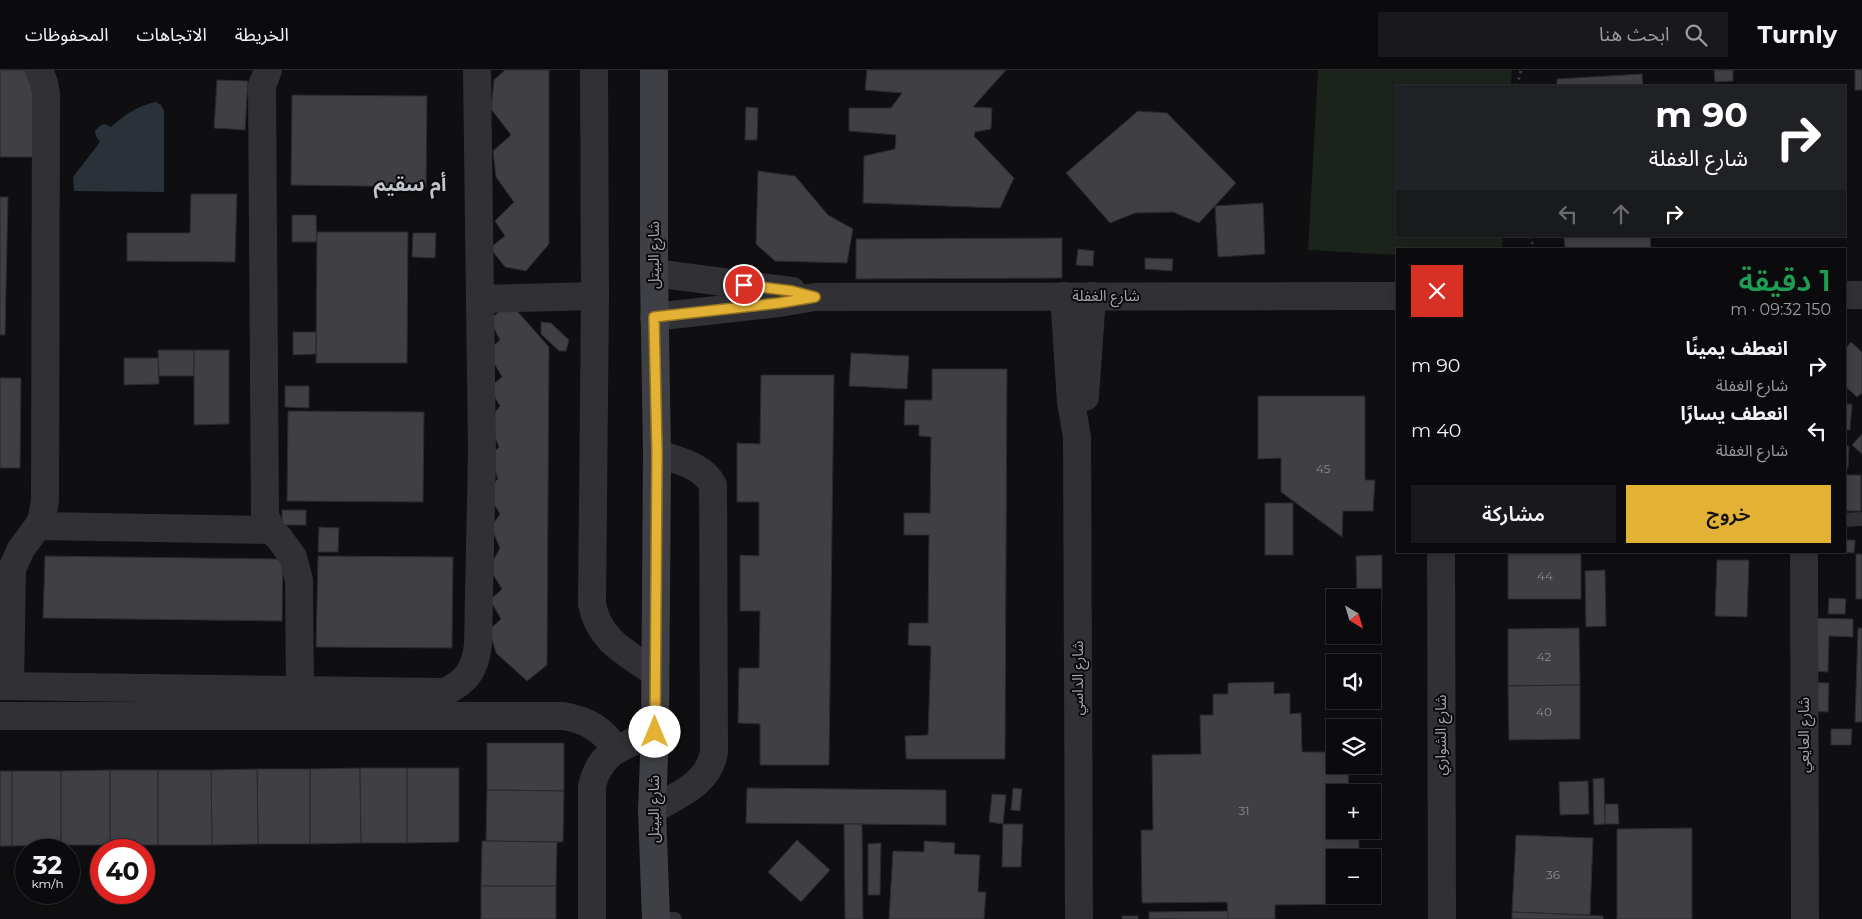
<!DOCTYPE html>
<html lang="ar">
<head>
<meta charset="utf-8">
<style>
  :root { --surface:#0b0b0d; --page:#19191b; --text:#f1f3f6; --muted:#9a9b9d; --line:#2b2b2e; --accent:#e3b235 }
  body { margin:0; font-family:Montserrat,"Noto Sans Arabic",sans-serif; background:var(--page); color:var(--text); direction:rtl; height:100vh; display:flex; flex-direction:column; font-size:19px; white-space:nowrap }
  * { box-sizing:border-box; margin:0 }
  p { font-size:16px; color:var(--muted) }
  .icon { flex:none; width:28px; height:28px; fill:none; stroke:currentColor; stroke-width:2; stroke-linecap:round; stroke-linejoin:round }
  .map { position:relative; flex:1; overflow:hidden; direction:ltr }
  .panel { position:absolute; left:1396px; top:178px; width:450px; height:305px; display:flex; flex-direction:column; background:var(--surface); border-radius:0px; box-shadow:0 2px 8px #0003,0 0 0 1px var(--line); direction:rtl }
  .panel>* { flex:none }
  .top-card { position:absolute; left:1396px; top:15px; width:450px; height:152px; border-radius:0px; box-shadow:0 2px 8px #0003,0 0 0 1px var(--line); direction:rtl; background:#202124; color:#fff; overflow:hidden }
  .needle { width:32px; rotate:142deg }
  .controls { position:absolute; left:1326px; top:519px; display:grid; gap:10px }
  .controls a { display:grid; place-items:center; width:55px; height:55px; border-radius:0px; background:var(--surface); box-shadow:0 2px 8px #0003,0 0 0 1px var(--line); font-size:25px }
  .speed { position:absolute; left:15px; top:769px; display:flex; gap:10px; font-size:25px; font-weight:700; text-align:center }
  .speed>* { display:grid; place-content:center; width:65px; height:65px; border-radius:50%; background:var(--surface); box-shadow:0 2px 8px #0003,0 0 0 1px var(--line); line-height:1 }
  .speed small { font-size:12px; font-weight:400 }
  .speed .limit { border:8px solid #d22; background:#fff; color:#111 }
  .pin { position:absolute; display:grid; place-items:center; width:42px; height:42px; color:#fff; margin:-21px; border:2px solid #fff; border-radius:50%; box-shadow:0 1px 5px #0007 }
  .me { position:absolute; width:55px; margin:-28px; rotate:0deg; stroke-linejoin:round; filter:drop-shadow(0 0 4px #0008) }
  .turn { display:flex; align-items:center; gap:18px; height:105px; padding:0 15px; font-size:22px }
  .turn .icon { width:65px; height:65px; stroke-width:2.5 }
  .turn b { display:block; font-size:35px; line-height:42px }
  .lanes { display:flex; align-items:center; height:48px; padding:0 15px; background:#0003; justify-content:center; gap:25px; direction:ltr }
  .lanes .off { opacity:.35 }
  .round { display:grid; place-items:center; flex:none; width:52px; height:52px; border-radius:0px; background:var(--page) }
  .headline { display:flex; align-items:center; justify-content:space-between; height:85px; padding:0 15px }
  h1 { font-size:30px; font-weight:600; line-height:38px; color:#1e9e55 }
  .primary-button { display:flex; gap:10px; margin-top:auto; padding:10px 15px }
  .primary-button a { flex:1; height:58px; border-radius:0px; background:var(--accent); color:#111; font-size:20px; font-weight:600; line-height:58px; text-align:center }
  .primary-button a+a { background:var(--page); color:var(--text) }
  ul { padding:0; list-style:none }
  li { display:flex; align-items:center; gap:15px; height:65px; padding:0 15px }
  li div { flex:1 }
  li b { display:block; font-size:19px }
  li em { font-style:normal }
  header { display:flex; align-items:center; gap:30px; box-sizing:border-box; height:70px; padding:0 25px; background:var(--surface); border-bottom:1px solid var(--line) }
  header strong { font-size:24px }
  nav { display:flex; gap:28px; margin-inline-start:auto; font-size:18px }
  .search { width:350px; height:45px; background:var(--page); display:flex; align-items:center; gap:12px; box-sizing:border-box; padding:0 18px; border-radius:0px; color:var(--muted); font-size:19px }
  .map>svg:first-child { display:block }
</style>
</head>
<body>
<header>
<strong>Turnly</strong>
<div class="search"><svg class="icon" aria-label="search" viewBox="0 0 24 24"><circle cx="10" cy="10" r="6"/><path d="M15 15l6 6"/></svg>ابحث هنا</div>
<nav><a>الخريطة</a><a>الاتجاهات</a><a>المحفوظات</a></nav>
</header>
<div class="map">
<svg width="1862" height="849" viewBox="0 0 1862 849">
  <rect width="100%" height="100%" fill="#0f0f11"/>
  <polygon fill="#1c231d" points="1318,0 1512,0 1511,16 1398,16 1398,166 1503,166 1502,179 1398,179 1397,185 1308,180"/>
  <path fill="#2a3138" d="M156,32l5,3 3,6v81l-90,-1 -1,-14 27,-35 -4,-6 -1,-5 6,-6 4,-1 6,3c13,-12 28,-22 45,-25z"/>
  <g fill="#3f3f44" stroke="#2a292c">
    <polygon points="0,0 34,0 33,87 0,87"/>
    <polygon points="505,0 549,0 549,174 526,201 505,197 490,178 505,166 495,151 514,132 496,107 493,81 511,65 491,39 494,10"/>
    <polygon points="867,0 1006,0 973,37 992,38 991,59 975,62 974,66 1014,108 1000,138 863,133 864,86 895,79 896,65 849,61 849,38 891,38 902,23 865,20"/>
    <polygon points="1714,0 1733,0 1733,11 1715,12"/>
    <rect x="1855" y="0" width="7" height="20"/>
    <polygon points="1642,4 1643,16 1557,16 1557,9"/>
    <polygon points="217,10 248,11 245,60 214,58"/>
    <polygon points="292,25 427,26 426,117 291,115"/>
    <polygon points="746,37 758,38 757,70 745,70"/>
    <polygon points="1138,41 1167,43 1236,113 1199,153 1173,142 1135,143 1110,153 1066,103"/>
    <polygon points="758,101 795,106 828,145 853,159 847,193 775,191 756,174"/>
    <polygon points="191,124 237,124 235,192 127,191 127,163 190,163"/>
    <polygon points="0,127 8,127 5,265 0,265"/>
    <polygon points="1263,133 1265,184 1218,187 1215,136"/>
    <polygon points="292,145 316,145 317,172 292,172"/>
    <polygon points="317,162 408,162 407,293 316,293"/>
    <polygon points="413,163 436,163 435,188 412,187"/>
    <polygon points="1564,166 1650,166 1651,179 1565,179"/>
    <polygon points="1062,168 1062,208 856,209 856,169"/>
    <polygon points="1078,179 1094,181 1093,196 1076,195"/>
    <polygon points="1145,188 1173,189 1172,201 1145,199"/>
    <polygon points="509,232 549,277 547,595 527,611 496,583 489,560 501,549 490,530 502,519 489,498 500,478 491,457 500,444 486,421 498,409 490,386 499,377 488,351 500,336 489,318 502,307 487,281 500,270 490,250"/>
    <polygon points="541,252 551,253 569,270 566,281 559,281 541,264"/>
    <polygon points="293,262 316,262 316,284 293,285"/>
    <polygon points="1851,272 1862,282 1862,323 1857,327 1845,316 1845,279"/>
    <polygon points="158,280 194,280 194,306 159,306"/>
    <polygon points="194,280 229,280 229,354 194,355"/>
    <polygon points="851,283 909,286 907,319 849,316"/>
    <polygon points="124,288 158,288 159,314 124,315"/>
    <polygon points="932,299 1007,299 1005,689 906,689 905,666 928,665 931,576 908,575 909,553 928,553 929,465 904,465 904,443 930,443 931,367 919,366 919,355 904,355 905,330 932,330"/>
    <polygon points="761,305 834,305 829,695 760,695 760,654 738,653 739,598 759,598 760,541 740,541 740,485 759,486 759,432 737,432 737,373 760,374"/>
    <polygon points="0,308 21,308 20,398 0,398"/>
    <polygon points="285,316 309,316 309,338 285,337"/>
    <polygon points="1258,326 1365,326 1365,410 1375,410 1373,441 1343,441 1342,467 1281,422 1281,388 1258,389"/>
    <polygon points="1845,334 1852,334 1850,360 1845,360"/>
    <polygon points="288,341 424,342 423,432 287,431"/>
    <polygon points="1862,364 1862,384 1852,375"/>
    <polygon points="1845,376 1849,376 1848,398 1845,398"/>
    <rect x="1845" y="405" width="16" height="36"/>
    <rect x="1265" y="433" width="28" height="52"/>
    <rect x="282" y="440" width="24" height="15"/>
    <polygon points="319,457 339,458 338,482 318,482"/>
    <polygon points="1845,470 1855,470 1854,483 1832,482 1845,481"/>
    <rect x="1508" y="481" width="73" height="3"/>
    <rect x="1508" y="484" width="73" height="45"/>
    <rect x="1856" y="484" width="6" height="45"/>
    <polygon points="1382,485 1382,531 1372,531 1372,528 1357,528 1356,486"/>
    <polygon points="45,486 283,489 282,551 43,548"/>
    <polygon points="318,486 453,487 452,578 316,577"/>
    <polygon points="1717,490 1749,490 1747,547 1715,546"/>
    <polygon points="1605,500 1606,556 1586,557 1585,501"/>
    <polygon points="1829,528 1846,529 1845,544 1828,544"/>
    <polygon points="1809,548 1853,549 1853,567 1829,566 1828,602 1807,601"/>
    <polygon points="1579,558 1580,615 1508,616 1508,559"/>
    <polygon points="1858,558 1862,558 1862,652 1855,652"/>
    <polygon points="1274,612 1274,624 1290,623 1290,644 1301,643 1302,682 1335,682 1335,695 1348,695 1349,722 1335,722 1335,760 1359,760 1359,788 1335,788 1335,825 1360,825 1360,834 1275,835 1275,849 1228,849 1227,832 1142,833 1141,760 1153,760 1152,685 1201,684 1200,645 1213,645 1213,624 1228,624 1228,613"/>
    <polygon points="1807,612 1829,613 1828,642 1806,641"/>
    <polygon points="1580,615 1580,669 1509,670 1508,616"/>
    <polygon points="1831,659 1852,659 1851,675 1831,675"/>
    <polygon points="487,673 564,673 564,721 487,720"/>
    <polygon points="360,698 361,773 310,774 310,699"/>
    <polygon points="360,698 407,698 407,773 361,773"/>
    <polygon points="407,698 459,698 459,772 407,773"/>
    <polygon points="257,699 310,699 310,774 258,774"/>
    <polygon points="257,699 258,774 212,775 211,700"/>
    <rect x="110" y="700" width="48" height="75"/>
    <polygon points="110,700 110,775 61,775 61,701"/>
    <polygon points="158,700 211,700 212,775 158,775"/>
    <rect x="0" y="701" width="12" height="75"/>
    <polygon points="12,701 61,701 61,775 12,776"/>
    <polygon points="1604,708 1605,754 1594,755 1593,709"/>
    <polygon points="1588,711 1589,744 1560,745 1559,712"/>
    <polygon points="747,718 946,720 946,755 746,753"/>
    <polygon points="1013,718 1022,719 1020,741 1011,740"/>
    <polygon points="487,720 564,721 563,772 486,771"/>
    <polygon points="992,724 1006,725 1003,754 989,752"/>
    <polygon points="1605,734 1618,734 1619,754 1605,754"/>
    <polygon points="844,754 862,754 863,849 845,849"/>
    <polygon points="1003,754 1023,754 1021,797 1002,797"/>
    <polygon points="1692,758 1692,849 1617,849 1617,759"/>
    <polygon points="1516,765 1593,768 1590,845 1512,842"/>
    <polygon points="797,770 830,800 801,832 768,802"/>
    <polygon points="482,771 557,772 556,816 481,816"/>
    <polygon points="924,771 955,773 954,784 980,785 978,822 986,822 984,849 889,849 893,781 924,782"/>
    <polygon points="881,773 880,825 868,825 868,774"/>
    <rect x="481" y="816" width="75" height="33"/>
    <polygon points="1228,841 1228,849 1149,849 1149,842"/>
    <polygon points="1512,842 1603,846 1603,849 1512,849"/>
    <rect x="1122" y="846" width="16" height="3"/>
  </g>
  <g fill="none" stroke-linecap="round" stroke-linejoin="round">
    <g stroke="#37383c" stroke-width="3" stroke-dasharray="2.5 4" stroke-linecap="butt">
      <polyline points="1517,16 1521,0"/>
      <polyline points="1529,166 1535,179"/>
    </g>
    <g stroke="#313135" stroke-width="14">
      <polyline points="1845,450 1862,449"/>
      <polyline points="656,849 675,849"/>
    </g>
    <g stroke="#313135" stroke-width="28">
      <polyline points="268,0 262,16 265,445 271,460 279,468 293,487 299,510 300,620"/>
      <path d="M594,0l1,226 -3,308c7,37 34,48 63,69"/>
      <polyline points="654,203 792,221"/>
      <polyline points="1845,225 1862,225"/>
      <polyline points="1064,226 1071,332 1077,367 1079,849"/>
      <polyline points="481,229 595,226"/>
      <polyline points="654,247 779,233 815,227 1398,226"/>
      <polyline points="1085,327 1092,226"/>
      <polyline points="38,456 271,460"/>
      <polyline points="1441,481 1442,849"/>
      <polyline points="1804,481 1805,849"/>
      <path d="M0,616l445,6c22,-11 30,-22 33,-47l4,-193 -5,-382"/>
      <polyline points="10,616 12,499 21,479 38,456 42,448 45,430 46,24 44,13 39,0"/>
      <path d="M0,646h563c24,4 40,13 53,34"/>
      <path d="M652,740c26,-15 57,-26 62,-58l-1,-267c-11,-21 -36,-24 -56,-32"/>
      <path d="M592,849v-133c8,-36 33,-40 63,-54"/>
    </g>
    <polyline stroke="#3f4045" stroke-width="28" points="654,0 654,203 657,383 655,662 652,740 656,849"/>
  </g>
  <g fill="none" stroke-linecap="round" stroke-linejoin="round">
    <g stroke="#947422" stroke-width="12">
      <polyline id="route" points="655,662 657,383 654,247 779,233 815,227 792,221 744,215"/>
    </g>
    <use href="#route" stroke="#e3b235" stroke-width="9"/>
  </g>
  <g text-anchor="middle" stroke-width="4" stroke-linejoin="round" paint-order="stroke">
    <g font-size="12" fill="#888c95">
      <text x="1323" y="403">45</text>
      <text x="1545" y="510">44</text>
      <text x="1544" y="591">42</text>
      <text x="1544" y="646">40</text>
      <text x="1244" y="745">31</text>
      <text x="1553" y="809">36</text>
    </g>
    <g font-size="15" fill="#a1a5b0" stroke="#0b0a0b">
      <text transform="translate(654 185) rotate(-90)" y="5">شارع البيتل</text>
      <text x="1106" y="231">شارع الغفلة</text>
      <text transform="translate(1078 608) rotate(-90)" y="5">شارع الداسي</text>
      <text transform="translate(1441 665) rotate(-90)" y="5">شارع الشواري</text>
      <text transform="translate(1804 665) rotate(-90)" y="5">شارع العايعي</text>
      <text transform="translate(654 739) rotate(-90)" y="5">شارع البيتل</text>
    </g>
    <g font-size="20" font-weight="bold" fill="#c2c4cd" stroke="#0b0a0b">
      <text x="410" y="121">أم سقيم</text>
    </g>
  </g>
</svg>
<div class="controls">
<a><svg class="needle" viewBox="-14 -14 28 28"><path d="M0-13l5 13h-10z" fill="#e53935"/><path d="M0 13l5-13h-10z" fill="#9a9b9d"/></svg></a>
<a><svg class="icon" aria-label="sound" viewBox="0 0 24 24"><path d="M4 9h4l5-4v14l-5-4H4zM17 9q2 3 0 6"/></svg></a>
<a><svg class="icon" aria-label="layers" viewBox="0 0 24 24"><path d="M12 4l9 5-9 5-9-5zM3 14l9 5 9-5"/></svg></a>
<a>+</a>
<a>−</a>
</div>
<div class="speed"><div>32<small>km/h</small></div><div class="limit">40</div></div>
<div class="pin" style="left:744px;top:215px;background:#d93025"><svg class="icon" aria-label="arrive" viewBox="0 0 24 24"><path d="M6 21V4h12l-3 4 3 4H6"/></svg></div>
<svg class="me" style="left:655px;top:662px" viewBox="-20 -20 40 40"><circle r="19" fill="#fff"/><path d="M0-13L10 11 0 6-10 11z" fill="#e3b235"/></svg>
<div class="top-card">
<div class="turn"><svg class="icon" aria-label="right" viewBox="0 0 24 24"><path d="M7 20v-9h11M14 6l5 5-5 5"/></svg><div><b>90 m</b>شارع الغفلة</div></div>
<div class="lanes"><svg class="icon off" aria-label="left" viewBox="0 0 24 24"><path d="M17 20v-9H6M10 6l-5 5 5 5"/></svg><svg class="icon off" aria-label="ahead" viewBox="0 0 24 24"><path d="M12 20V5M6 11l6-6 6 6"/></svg><svg class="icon" aria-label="right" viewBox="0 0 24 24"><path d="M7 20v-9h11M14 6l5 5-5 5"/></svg></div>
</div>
<section class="panel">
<div class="headline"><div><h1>1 دقيقة</h1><p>150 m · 09:32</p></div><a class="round" style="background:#d93025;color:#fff"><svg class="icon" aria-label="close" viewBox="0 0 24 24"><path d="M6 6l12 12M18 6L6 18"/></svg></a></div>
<ul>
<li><svg class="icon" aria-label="right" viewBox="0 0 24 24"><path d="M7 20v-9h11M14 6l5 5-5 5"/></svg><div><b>انعطف يمينًا</b><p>شارع الغفلة</p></div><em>90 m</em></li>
<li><svg class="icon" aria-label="left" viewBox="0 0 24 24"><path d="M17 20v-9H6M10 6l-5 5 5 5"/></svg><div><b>انعطف يسارًا</b><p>شارع الغفلة</p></div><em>40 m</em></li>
</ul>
<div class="primary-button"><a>خروج</a><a>مشاركة</a></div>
</section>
</div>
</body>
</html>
